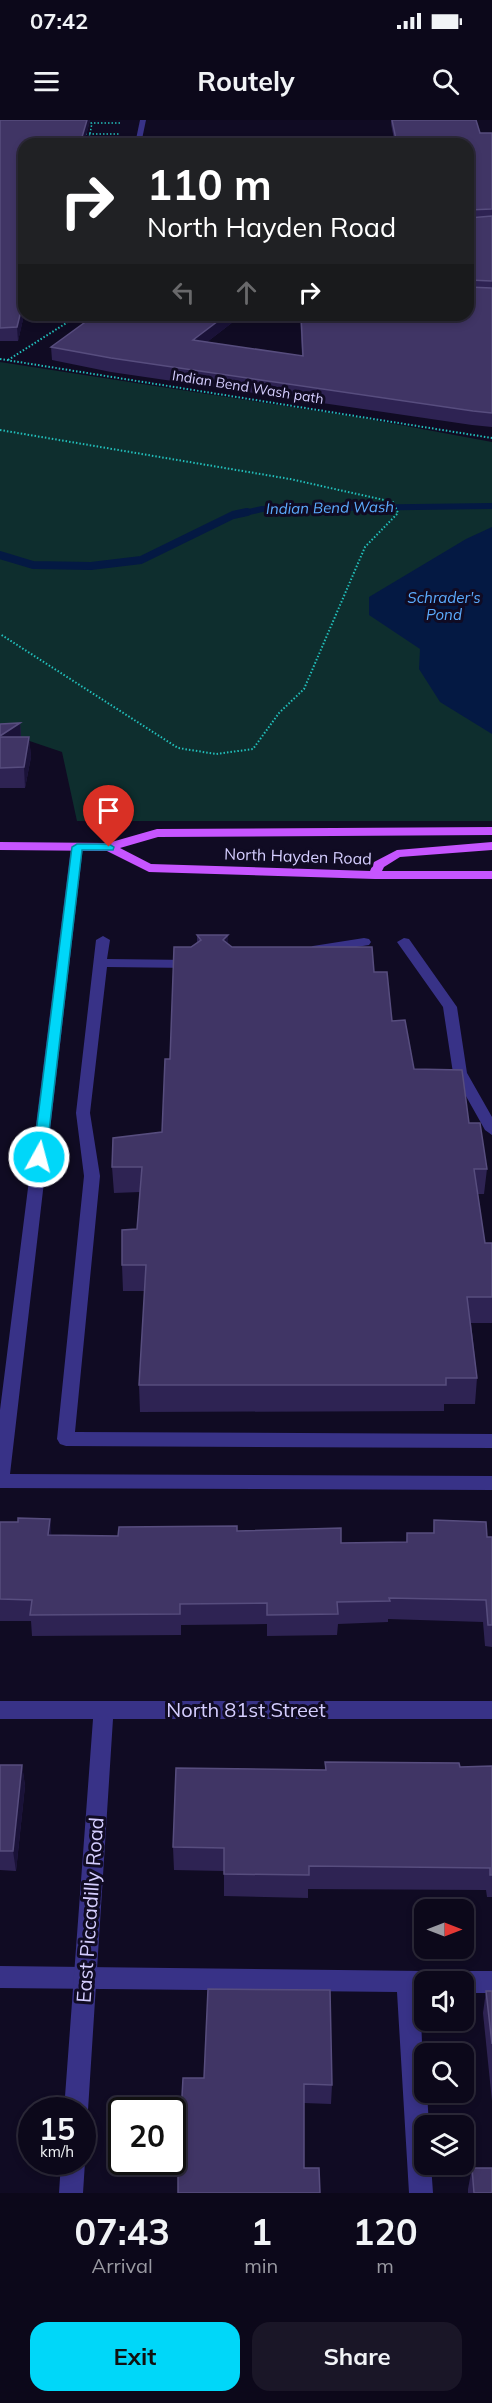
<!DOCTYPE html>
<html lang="en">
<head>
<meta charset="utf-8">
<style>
  :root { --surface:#0c081a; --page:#1a1627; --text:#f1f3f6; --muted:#9a9aa2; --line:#2c2939; --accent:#00d7f9 }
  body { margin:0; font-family:Mulish,sans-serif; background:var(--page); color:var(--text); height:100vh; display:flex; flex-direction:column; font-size:22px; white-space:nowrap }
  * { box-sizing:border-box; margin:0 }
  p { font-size:20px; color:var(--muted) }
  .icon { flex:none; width:33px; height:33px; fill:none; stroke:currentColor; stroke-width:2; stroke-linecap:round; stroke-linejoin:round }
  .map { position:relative; height:2073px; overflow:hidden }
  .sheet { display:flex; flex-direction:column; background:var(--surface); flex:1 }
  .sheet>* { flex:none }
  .hud { position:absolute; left:18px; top:18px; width:456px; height:183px; border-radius:18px; box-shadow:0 3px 9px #0003,0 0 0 2px var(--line); background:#202124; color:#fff; overflow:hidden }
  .needle { width:39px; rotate:90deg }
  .buttons { position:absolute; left:414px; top:1779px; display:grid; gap:12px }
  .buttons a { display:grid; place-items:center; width:60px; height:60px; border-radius:12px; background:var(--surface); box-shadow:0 3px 9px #0003,0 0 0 2px var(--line); font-size:30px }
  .speed { position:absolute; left:18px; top:1977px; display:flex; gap:12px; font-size:30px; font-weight:700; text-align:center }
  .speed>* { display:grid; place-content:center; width:78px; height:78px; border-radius:50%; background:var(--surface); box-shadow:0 3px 9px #0003,0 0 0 2px var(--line); line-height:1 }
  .speed small { font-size:15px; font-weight:400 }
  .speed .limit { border:3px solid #111; border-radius:9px; background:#fff; color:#111 }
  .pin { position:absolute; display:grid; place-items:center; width:51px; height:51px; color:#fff; margin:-62px -26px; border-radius:50% 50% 50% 0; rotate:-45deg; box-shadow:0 0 6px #0007 }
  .pin .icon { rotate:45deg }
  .me { position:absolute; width:66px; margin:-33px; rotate:7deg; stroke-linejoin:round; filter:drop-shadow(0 0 4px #0008) }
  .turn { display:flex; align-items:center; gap:21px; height:126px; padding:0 30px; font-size:27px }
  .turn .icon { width:78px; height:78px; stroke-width:2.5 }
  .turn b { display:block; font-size:42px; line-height:51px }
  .lanes { display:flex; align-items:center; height:57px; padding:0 30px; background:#0003; justify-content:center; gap:30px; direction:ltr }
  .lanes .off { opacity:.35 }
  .eta { display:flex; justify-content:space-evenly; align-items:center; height:102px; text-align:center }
  .eta b { font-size:36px; font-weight:700; line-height:42px }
  .cta { display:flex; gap:12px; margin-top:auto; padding:12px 30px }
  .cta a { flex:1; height:69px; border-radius:18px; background:var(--accent); color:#111; font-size:24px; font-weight:700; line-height:69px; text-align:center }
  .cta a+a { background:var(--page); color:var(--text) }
  .status { display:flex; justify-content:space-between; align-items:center; height:42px; padding:0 30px; background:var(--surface); direction:ltr }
  .status svg { height:16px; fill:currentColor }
  header { display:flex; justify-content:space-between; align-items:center; height:78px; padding:0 30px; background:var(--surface); font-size:27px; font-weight:700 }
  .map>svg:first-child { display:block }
</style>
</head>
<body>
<div class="status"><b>07:42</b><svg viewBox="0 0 49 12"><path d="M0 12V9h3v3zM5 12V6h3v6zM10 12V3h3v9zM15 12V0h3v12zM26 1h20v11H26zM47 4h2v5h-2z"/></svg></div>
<header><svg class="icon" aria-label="menu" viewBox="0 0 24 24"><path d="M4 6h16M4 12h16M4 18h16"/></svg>Routely<svg class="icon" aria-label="search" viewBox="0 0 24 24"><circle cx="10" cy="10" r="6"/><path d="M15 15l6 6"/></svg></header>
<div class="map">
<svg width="492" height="2073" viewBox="0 0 492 2073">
  <rect width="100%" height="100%" fill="#100b23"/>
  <polygon fill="#0e2e2e" points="0,242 363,298 492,322 492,701 77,701 62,632 0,611"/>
  <polygon fill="#041943" points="492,407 492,614 440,582 419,549 420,529 369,495 369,477 466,419"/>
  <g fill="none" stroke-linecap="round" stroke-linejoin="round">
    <polyline stroke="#041943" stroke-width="6" points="240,394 262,389 492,386"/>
    <polyline stroke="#041943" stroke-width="8" points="0,435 33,445 91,446 141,440 233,395 247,392"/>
    <g stroke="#22bfbb" stroke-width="1.5" stroke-dasharray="1.5 2" stroke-linecap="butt">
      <polyline points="87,3 121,3"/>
      <polyline points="82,14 119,14"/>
      <polyline points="88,24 92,3"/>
    </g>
    <g stroke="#22bfbb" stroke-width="2" stroke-dasharray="1.5 2" stroke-linecap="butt">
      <polyline points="0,239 492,318"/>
      <polyline points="8,240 79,195"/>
      <polyline points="0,310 290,359 393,382 398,393 365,427 304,569 279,593 253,629 216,634 178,628 0,514"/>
    </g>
    <g fill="#383287" fill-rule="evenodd">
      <polygon points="77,723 83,727 10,1354 492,1356 492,1370 0,1368 0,1290 71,727"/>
      <polygon points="103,816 110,820 107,839 192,840 199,844 192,848 107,847 90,993 100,1056 75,1312 492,1314 492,1328 66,1326 60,1324 57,1319 84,1056 76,993 96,820"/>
      <polygon points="364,818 369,819 371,822 369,825 313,834 306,830 313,826"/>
      <polygon points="404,818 409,819 457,887 467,953 492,997 492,1015 485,1010 453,953 443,887 397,822"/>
      <polygon points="0,1846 424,1851 432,1854 435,1862 424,1862 424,1873 420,1873 424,1972 427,1972 429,2006 424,2006 424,2044 431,2044 433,2073 409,2073 397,1872 0,1868"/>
      <polygon points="464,1851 492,1851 492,1873 464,1873 464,1862 453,1862 456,1854"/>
    </g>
    <g fill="#383287" fill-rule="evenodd">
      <polygon points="140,0 146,0 141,24 135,24"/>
      <polygon points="0,1581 492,1581 492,1599 113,1599 88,1990 82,1999 82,1990 64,1990 93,1599 0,1599"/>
      <polygon points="82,2036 85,2042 83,2073 59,2073 61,2042 82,2042"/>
    </g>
    <polygon fill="#c655ff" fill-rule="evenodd" points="492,707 492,715 158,717 120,728 151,744 370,751 374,742 397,730 492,722 492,730 400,737 384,747 382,751 492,751 492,759 375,759 149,752 107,731 0,730 0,722 108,723 157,709"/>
  </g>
  <g fill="#2e2353">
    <polygon points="0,0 90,0 84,24 24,24 24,195 18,221 0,221"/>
    <polygon points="391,0 476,0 480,13 492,13 492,307 472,305 111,252 52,240 51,227 95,195 242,195 207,222 302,236 300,195 468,195 468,24 395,24 391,4"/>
    <polygon points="20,603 21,617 29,617 31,637 25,668 0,668 0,604"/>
    <polygon points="197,815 228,815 228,824 232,827 374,852 392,901 414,949 469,1003 487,1049 484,1074 478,1074 485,1123 492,1123 492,1203 471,1203 477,1258 475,1284 444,1284 444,1291 140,1292 139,1265 145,1171 123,1171 122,1145 137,1109 140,1072 114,1073 112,1047 162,1012 170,939 191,827 197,823"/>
    <polygon points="50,1399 51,1415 118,1416 237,1411 341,1423 406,1422 407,1413 433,1413 434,1400 487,1417 492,1417 492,1527 485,1526 483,1502 388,1499 388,1502 338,1504 337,1515 267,1516 267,1504 181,1505 181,1515 32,1516 31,1501 0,1501 0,1402 18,1402"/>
    <polygon points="325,1642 460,1647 492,1646 492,1777 487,1777 486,1770 308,1769 308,1778 224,1776 224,1751 174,1750 173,1727 325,1650"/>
    <polygon points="0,1645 22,1645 25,1666 16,1751 0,1750"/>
    <polygon points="486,1871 492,1871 492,1981 483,1893"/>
    <polygon points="183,1958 332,1965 331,1984 304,1983 304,2048"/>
    <polygon points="472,2048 492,2073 468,2073 468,2069"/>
  </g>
  <g fill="#1a1238">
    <polygon points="87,0 90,0 84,24 80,24"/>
    <polygon points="24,179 24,195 18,221 17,207"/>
    <polygon points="226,195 242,195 193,233 193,220"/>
    <polygon points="20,603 21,621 0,634 0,616"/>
    <polygon points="29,617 31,637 25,668 24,647"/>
    <polygon points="228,815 228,839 223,820"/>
    <polygon points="50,1399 52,1421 48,1415"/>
    <polygon points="22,1645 25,1666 16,1751 13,1731"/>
  </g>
  <g fill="#403565" stroke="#574d7e" stroke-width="1.5">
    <polygon points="0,0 87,0 80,24 24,24 24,118 22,118 24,120 24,179 17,207 0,208"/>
    <polygon points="392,0 476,0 480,13 492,13 492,89 468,90 468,24 397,24"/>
    <polygon points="468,94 469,98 492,96 492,161 469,160 468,164"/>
    <polygon points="468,167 492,168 492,293 473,291 111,238 51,227 95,195 226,195 193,220 303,236 301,195 468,195"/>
    <polygon points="20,603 0,616 0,604"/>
    <polygon points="0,617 29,617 24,647 0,648"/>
    <polygon points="197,815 228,815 223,820 232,827 372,827 374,852 387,852 392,901 405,900 414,949 462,950 469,1003 480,1003 487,1049 474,1049 485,1123 492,1123 492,1177 467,1177 477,1258 446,1258 446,1265 139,1265 146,1145 122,1145 122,1110 137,1109 142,1047 112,1047 113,1018 162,1012 165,939 170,939 174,827 191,827 201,820"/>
    <polygon points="18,1398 50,1399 48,1415 118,1416 119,1407 237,1406 237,1411 341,1408 341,1423 407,1422 407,1413 434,1413 434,1400 486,1402 487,1417 492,1417 492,1505 488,1505 486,1480 389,1478 390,1481 337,1482 338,1494 267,1495 267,1483 180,1484 180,1494 30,1495 32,1480 0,1479 0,1402 18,1402"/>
    <polygon points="325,1642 459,1643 460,1647 492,1646 492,1755 490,1755 490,1748 309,1746 309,1755 224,1754 224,1728 173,1727 176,1648 326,1650"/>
    <polygon points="0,1645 22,1645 13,1731 0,1731"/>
    <polygon points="208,1869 330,1870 332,1965 304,1964 304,2048 319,2048 320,2073 178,2073 178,2049 183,1958 204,1958"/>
    <polygon points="486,1871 492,1871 492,1924"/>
    <polygon points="472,2048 492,2048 492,2073 474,2073"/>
  </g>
  <polygon fill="#00d7f9" stroke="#008ca2" stroke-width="1.5" points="109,724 114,727 113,730 82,730 46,1037 39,1041 33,1037 72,727 77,724"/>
  <g text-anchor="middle" stroke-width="6" stroke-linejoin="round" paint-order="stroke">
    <g font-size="14" fill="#d5ceff" stroke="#100b23">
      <text transform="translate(248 267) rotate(9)" y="5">Indian Bend Wash path</text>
    </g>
    <g font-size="15" font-style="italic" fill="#5cadff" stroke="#100b23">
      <text transform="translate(330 388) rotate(-1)" y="5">Indian Bend Wash</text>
      <text x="444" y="483">Schrader's<tspan x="444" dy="17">Pond</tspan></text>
    </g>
    <g font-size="16" fill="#d5ceff" stroke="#100b23">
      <text transform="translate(298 736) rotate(2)" y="6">North Hayden Road</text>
    </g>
    <g font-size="20" fill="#d5ceff" stroke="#100b23">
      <text x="246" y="1597">North 81st Street</text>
      <text transform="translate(90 1790) rotate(-86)" y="7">East Piccadilly Road</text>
    </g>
  </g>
</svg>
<div class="buttons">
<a><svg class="needle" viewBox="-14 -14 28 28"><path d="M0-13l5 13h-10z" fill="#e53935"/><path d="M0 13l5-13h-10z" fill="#9a9aa2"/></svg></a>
<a><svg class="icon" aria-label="sound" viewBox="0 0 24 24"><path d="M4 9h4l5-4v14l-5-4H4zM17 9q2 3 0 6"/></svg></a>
<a><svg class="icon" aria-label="search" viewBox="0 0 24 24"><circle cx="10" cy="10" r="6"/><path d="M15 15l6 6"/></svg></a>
<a><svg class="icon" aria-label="layers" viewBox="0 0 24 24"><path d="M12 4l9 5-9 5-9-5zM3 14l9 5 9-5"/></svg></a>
</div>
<div class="speed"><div>15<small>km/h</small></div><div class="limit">20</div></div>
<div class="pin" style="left:109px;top:727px;background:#d93025"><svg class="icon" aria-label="arrive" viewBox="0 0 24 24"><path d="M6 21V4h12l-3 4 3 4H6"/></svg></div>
<svg class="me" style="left:39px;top:1037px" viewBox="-20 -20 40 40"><circle r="17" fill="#00d7f9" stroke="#fff" stroke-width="3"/><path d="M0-11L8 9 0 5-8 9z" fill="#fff"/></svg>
<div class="hud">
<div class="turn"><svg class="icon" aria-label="right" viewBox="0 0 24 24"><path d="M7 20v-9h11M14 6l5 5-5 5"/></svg><div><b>110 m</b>North Hayden Road</div></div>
<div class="lanes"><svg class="icon off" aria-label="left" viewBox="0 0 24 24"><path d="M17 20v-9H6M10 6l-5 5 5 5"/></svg><svg class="icon off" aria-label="ahead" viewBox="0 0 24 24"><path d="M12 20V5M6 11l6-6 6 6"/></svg><svg class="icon" aria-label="right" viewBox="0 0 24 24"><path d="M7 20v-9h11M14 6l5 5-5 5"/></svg></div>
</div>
</div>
<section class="sheet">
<div class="eta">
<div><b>07:43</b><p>Arrival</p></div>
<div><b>1</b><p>min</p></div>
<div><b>120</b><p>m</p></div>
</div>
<div class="cta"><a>Exit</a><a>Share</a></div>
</section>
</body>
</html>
